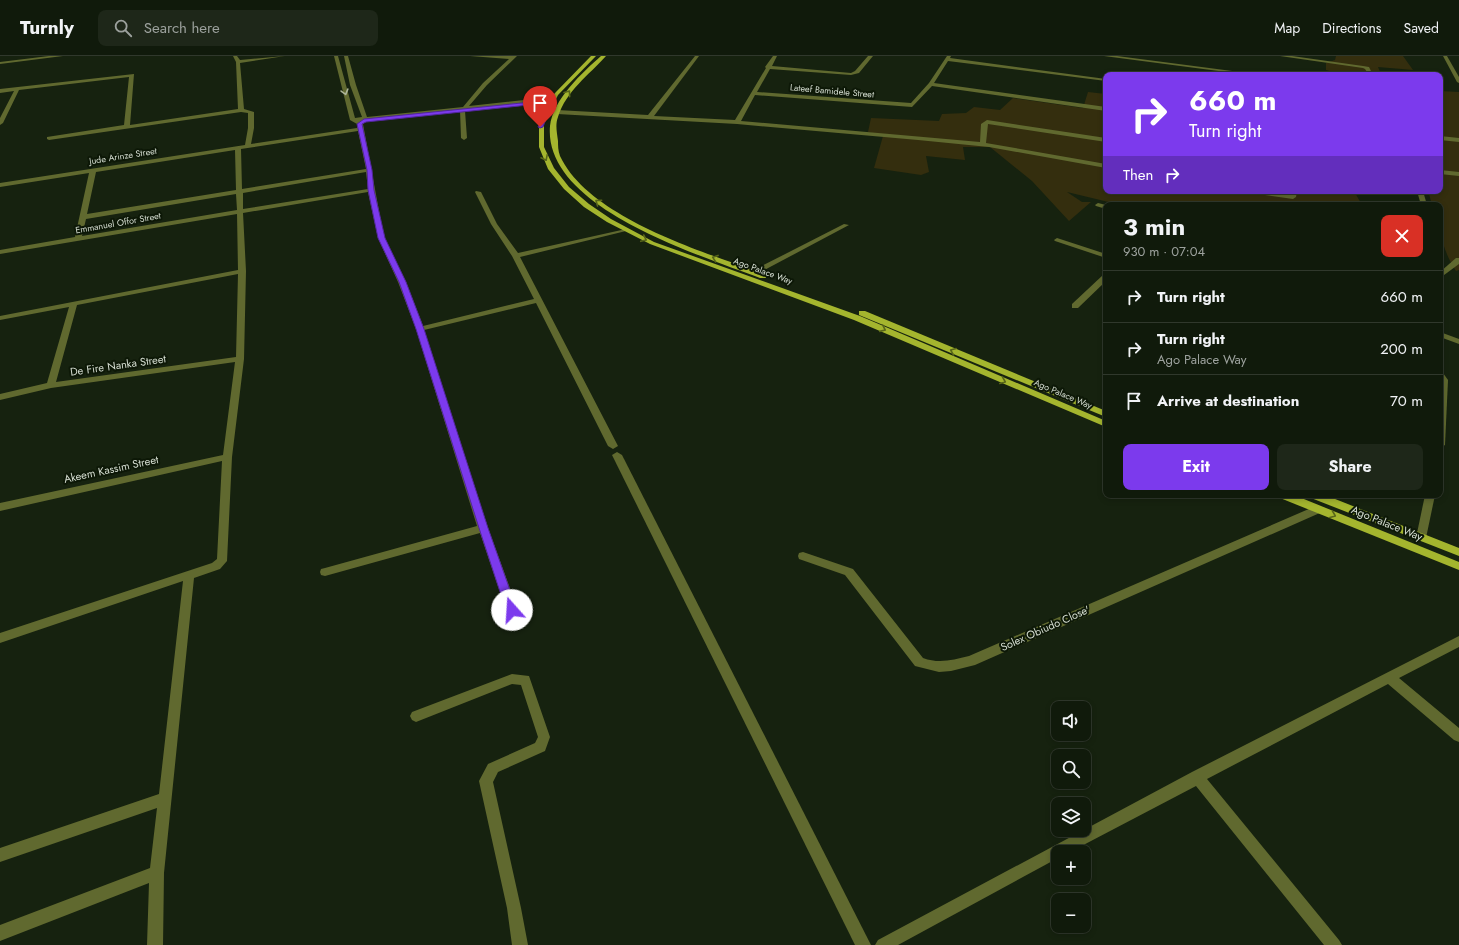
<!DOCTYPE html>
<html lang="en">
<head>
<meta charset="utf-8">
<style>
  :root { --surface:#101a0b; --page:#1e2719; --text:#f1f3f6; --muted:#9ca19d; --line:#30382c; --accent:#7c3aed }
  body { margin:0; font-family:Jost,sans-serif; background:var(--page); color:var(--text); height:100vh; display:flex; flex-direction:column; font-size:15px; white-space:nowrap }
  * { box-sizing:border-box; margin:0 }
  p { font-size:13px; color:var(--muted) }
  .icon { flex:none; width:22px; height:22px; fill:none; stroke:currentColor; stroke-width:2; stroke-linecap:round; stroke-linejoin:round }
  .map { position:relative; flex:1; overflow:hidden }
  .panel { position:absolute; left:1103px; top:146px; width:340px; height:296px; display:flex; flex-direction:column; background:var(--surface); border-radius:8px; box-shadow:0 2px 6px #0003,0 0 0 1px var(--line) }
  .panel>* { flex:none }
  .top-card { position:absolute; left:1103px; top:16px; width:340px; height:122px; border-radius:8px; box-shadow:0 2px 6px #0003,0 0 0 1px var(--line); background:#7c3aed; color:#fff; overflow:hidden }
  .fabs { position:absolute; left:1051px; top:645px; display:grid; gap:8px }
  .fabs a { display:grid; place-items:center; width:40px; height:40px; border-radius:8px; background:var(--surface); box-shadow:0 2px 6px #0003,0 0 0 1px var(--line); font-size:20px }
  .pin { position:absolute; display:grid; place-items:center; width:34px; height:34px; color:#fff; margin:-41px -17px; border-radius:50% 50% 50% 0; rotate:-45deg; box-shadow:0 0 4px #0007 }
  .pin .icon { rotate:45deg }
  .me { position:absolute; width:44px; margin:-22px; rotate:341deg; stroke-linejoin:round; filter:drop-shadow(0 0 3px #0008) }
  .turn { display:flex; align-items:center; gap:14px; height:84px; padding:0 20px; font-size:18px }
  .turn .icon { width:52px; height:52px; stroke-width:2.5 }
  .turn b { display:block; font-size:28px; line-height:34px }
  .then { display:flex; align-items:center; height:38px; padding:0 20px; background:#0003; gap:8px; font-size:15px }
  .round { display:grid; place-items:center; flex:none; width:42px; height:42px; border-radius:8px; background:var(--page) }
  .overview { display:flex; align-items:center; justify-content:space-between; height:68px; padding:0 20px }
  h1 { font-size:24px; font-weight:700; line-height:30px }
  .button { display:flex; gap:8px; margin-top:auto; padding:8px 20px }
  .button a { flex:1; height:46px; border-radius:8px; background:var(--accent); color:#fff; font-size:16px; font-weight:700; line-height:46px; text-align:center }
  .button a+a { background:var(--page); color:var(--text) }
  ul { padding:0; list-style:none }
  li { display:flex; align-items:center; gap:12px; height:52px; padding:0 20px; border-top:1px solid var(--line) }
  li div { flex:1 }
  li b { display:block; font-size:15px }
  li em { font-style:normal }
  header { display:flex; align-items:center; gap:24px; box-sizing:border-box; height:56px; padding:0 20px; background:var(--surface); border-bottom:1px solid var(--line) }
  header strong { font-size:19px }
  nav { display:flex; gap:22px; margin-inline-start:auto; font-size:14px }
  .search { width:280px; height:36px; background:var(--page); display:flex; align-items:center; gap:10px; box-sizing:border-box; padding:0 14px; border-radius:8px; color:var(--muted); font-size:15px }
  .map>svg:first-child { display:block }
</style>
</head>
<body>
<header>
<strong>Turnly</strong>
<div class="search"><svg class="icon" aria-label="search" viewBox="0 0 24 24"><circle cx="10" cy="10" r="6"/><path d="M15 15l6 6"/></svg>Search here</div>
<nav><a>Map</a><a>Directions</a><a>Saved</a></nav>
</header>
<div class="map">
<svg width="1459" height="889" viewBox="0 0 1459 889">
  <rect width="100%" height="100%" fill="#16220f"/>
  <g fill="#342e0e">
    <polygon points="1336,0 1403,0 1413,14 1378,11 1381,18 1389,19 1344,19 1326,14 1326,7 1335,4"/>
    <path d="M1440,35l19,1v178l-3,1c-15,-23 -16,-39 -16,-66h-8l-3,-11 -5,-3h16z"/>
    <polygon points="1088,36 1106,38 1106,135 1354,135 1362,149 1121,149 1067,136 1082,146 1091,146 1069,165 1032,125 990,91 963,91 965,104 926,100 929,116 921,119 874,112 883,80 868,76 871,62 939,65 942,58 966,57 974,51 1000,54 1013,42 1083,52"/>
  </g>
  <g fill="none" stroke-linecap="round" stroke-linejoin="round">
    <g fill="#60692f" fill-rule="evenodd">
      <polygon points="49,0 63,0 0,8 0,6"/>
      <path d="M233,0h4l3,4 45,-4 -45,7 4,46 10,3v16l-3,16 106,-16v-4l-7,-4 -16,-64h4l17,62 7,-1 -12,-32 -6,-29h4l8,29 11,32 96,-10 20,-24 26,-24 -39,-3h47l-30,29 -18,21 83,-9 2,1v2l-88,10 -1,1 2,27 -3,2 -3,-2 -1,-28 -94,10 -3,4 21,114 22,44 17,44 111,-27 -22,-43 -21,-32 -16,-32 1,-1 5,1 16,32 21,29 108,-24v2l-106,26 98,189 -5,3 -5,-3 -72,-143 -112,27 64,198 30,82 -2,3 -4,2 -4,-2 -2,-3 -26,-77 -155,43 -4,-1 -1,-3 1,-3 4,-1 152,-42 -61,-197 -18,-47 -20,-44 -10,-46 -125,21 3,58 -2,88 -12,98 -5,104 -7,8 -26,9 -30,295 -1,72h-16l2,-62 -149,58v-16l150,-57 7,-60 -157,54v-14l159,-54 24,-213 -183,62v-10l212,-70 5,-4 5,-98 -222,50v-8l223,-48 12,-93 -184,26 -51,12v-6l47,-11 22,-76 -69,13v-4l238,-46 -1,-56 -237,40v-4l75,-13 14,-64 -89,14v-4l245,-38 3,-17v-15l-7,-1 -192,28 -2,-1v-2l77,-12 5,-48 -110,13 -16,33 -3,2v-7l14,-27 -14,2v-4l134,-15 -4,51 108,-16 -2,-47zM358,75l8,38 -124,20 -1,-40zM235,94l1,40 -149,24 9,-42zM366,116l2,17 -125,20v-16zM236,138l1,16 -155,26 4,-17zM238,218l-2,83 -180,25 21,-77z"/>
      <polygon points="695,0 699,0 654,60 735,64 766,12 765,11 773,0 777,0 772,10 851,17 855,15 868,0 873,0 859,17 851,19 770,13 757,36 911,47 929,27 947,0 951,0 950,2 1106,23 1106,25 948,5 934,27 1106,51 1106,55 932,30 912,51 755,39 741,65 980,86 981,68 987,64 1106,82 1106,86 988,68 986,87 1106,108 1106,112 989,91 918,84 737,68 557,58 554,56 557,54 648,59"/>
      <polygon points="1104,0 1117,0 1263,19 1249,19"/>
      <polygon points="1280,0 1292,0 1363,10 1369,11 1373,19 1369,19 1365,13 1363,12"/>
      <polygon points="1443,0 1447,0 1459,21 1459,27 1457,26"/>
      <polygon points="1440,80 1459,82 1459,86 1440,84"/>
      <polygon points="1440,114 1459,116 1459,120 1440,118"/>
      <polygon points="1248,135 1264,135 1290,139 1291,135 1297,135 1296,141 1293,143 1251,137"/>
      <polygon points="1417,135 1423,135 1427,149 1421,149"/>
      <polygon points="1098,147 1106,149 1106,153 1096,150 1095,149"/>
      <polygon points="844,168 849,169 757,218 750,216"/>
      <polygon points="1057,182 1106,198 1106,202 1055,185 1054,184"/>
      <polygon points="1456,202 1459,202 1459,208 1440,222 1440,216"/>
      <polygon points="1103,219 1106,219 1106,225 1078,252 1072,252 1072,248"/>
      <polygon points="1440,276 1459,283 1459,288 1440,281"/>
      <polygon points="1440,316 1443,317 1448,324 1445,389 1440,392"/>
      <polygon points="617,396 622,399 871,889 855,889 612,399"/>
      <polygon points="1425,439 1435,439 1426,482 1425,485 1417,485 1416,482"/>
      <path d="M1318,449l5,4 -1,3 -347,153 -24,6 -12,1 -24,-6 -70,-91 -46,-16 -1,-3 1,-3 4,-1 50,17 70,89c16,6 30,2 46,-2z"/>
      <polygon points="1459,580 1459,591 1399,622 1459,672 1459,686 1454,684 1388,628 1207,723 1339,884 1342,889 1324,889 1196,730 1070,796 1058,796 1058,802 898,889 875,889 878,884 1192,716"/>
      <polygon points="512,618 529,620 550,681 545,695 498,716 493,726 521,852 528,889 512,889 507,852 479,725 488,708 535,687 538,681 521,629 512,628 416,666 412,664 410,660 412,656"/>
    </g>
    <g fill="#a4b52e" fill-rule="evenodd">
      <polygon points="591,0 596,0 558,39 544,68 544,91 554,112 569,131 589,148 611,163 654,186 860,260 1106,365 1106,371 854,264 650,188 607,166 584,151 564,133 548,113 539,91 539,68 549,44 555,37"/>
      <path d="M601,0h5c-17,19 -40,35 -48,61 -3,8 -1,15 0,24 0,4 0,10 2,15 29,62 145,97 206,118v4h-6c-60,-23 -217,-70 -210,-152 3,-27 33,-54 51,-70z"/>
      <polygon points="859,255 865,255 1106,355 1106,361 859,259"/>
      <polygon points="1279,439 1294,439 1459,506 1459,514 1280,442"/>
      <polygon points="1310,439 1325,439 1459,492 1459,500 1311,442"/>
    </g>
  </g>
  <defs><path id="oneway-chevron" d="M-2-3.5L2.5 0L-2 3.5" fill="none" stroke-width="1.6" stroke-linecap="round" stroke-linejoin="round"/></defs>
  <use stroke="#adb599" href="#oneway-chevron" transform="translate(345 36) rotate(74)"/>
  <g stroke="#58661a">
    <use href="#oneway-chevron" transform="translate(568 37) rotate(-54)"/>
    <use href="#oneway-chevron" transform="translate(545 102) rotate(63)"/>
    <use href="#oneway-chevron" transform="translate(598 146) rotate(-144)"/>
    <use href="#oneway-chevron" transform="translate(644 183) rotate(25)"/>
    <use href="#oneway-chevron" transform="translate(715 202) rotate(-160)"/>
    <use href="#oneway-chevron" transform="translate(883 273) rotate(24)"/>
    <use href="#oneway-chevron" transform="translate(953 295) rotate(-158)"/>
    <use href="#oneway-chevron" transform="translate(1003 325) rotate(23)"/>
    <use href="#oneway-chevron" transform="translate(1333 459) rotate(22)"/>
  </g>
  <polygon fill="#7c3aed" stroke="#51269a" points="551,44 553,45 543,71 540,72 538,71 548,47 366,66 362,68 372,114 374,134 385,182 406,226 424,273 488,472 517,554 512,558 506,554 479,472 416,273 399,226 378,182 368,134 367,114 357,68 364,63"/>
  <g text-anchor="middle" stroke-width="4" stroke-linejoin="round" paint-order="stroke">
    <g font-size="9" fill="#d6ded2" stroke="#0d1807">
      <text transform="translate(832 35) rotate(5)" y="3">Lateef Bamidele Street</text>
      <text transform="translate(123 100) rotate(-9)" y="3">Jude Arinze Street</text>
      <text transform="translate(118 167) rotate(-10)" y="3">Emmanuel Offor Street</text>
      <text transform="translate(763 215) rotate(20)" y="3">Ago Palace Way</text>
      <text transform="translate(1063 338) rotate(23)" y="3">Ago Palace Way</text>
    </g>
    <g font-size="11" fill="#d6ded2" stroke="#0d1807">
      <text transform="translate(118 309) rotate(-8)" y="4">De Fire Nanka Street</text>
      <text transform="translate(111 413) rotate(-12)" y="4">Akeem Kassim Street</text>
      <text transform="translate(1387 467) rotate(22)" y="4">Ago Palace Way</text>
      <text transform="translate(1045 572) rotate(-24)" y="4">Solex Obiudo Close'</text>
    </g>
  </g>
</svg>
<div class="fabs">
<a><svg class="icon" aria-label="sound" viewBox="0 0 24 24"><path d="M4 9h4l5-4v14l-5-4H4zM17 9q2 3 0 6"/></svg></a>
<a><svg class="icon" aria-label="search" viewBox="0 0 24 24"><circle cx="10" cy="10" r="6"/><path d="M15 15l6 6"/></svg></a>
<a><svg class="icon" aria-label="layers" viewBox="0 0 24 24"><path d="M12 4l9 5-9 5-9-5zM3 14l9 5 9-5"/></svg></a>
<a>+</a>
<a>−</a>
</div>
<div class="pin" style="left:540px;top:71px;background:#d93025"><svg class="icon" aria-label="arrive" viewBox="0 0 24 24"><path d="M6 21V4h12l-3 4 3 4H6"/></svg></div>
<svg class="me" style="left:512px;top:554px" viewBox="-20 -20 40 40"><circle r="19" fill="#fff"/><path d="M0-13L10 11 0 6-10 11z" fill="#7c3aed"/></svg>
<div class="top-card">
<div class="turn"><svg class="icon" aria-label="right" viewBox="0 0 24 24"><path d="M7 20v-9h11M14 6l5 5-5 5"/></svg><div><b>660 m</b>Turn right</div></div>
<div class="then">Then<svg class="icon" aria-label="right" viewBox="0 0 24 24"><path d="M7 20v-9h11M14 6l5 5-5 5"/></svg></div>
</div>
<section class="panel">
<div class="overview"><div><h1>3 min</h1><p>930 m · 07:04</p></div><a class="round" style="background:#d93025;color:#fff"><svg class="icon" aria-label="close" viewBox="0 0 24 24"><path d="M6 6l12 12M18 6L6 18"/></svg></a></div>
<ul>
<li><svg class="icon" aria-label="right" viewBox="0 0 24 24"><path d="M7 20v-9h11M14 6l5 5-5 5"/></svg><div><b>Turn right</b></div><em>660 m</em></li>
<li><svg class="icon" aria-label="right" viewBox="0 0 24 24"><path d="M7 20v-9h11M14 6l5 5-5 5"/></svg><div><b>Turn right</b><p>Ago Palace Way</p></div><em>200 m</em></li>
<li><svg class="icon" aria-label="arrive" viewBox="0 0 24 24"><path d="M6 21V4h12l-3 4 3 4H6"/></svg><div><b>Arrive at destination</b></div><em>70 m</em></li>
</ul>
<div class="button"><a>Exit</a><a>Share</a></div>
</section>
</div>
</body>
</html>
